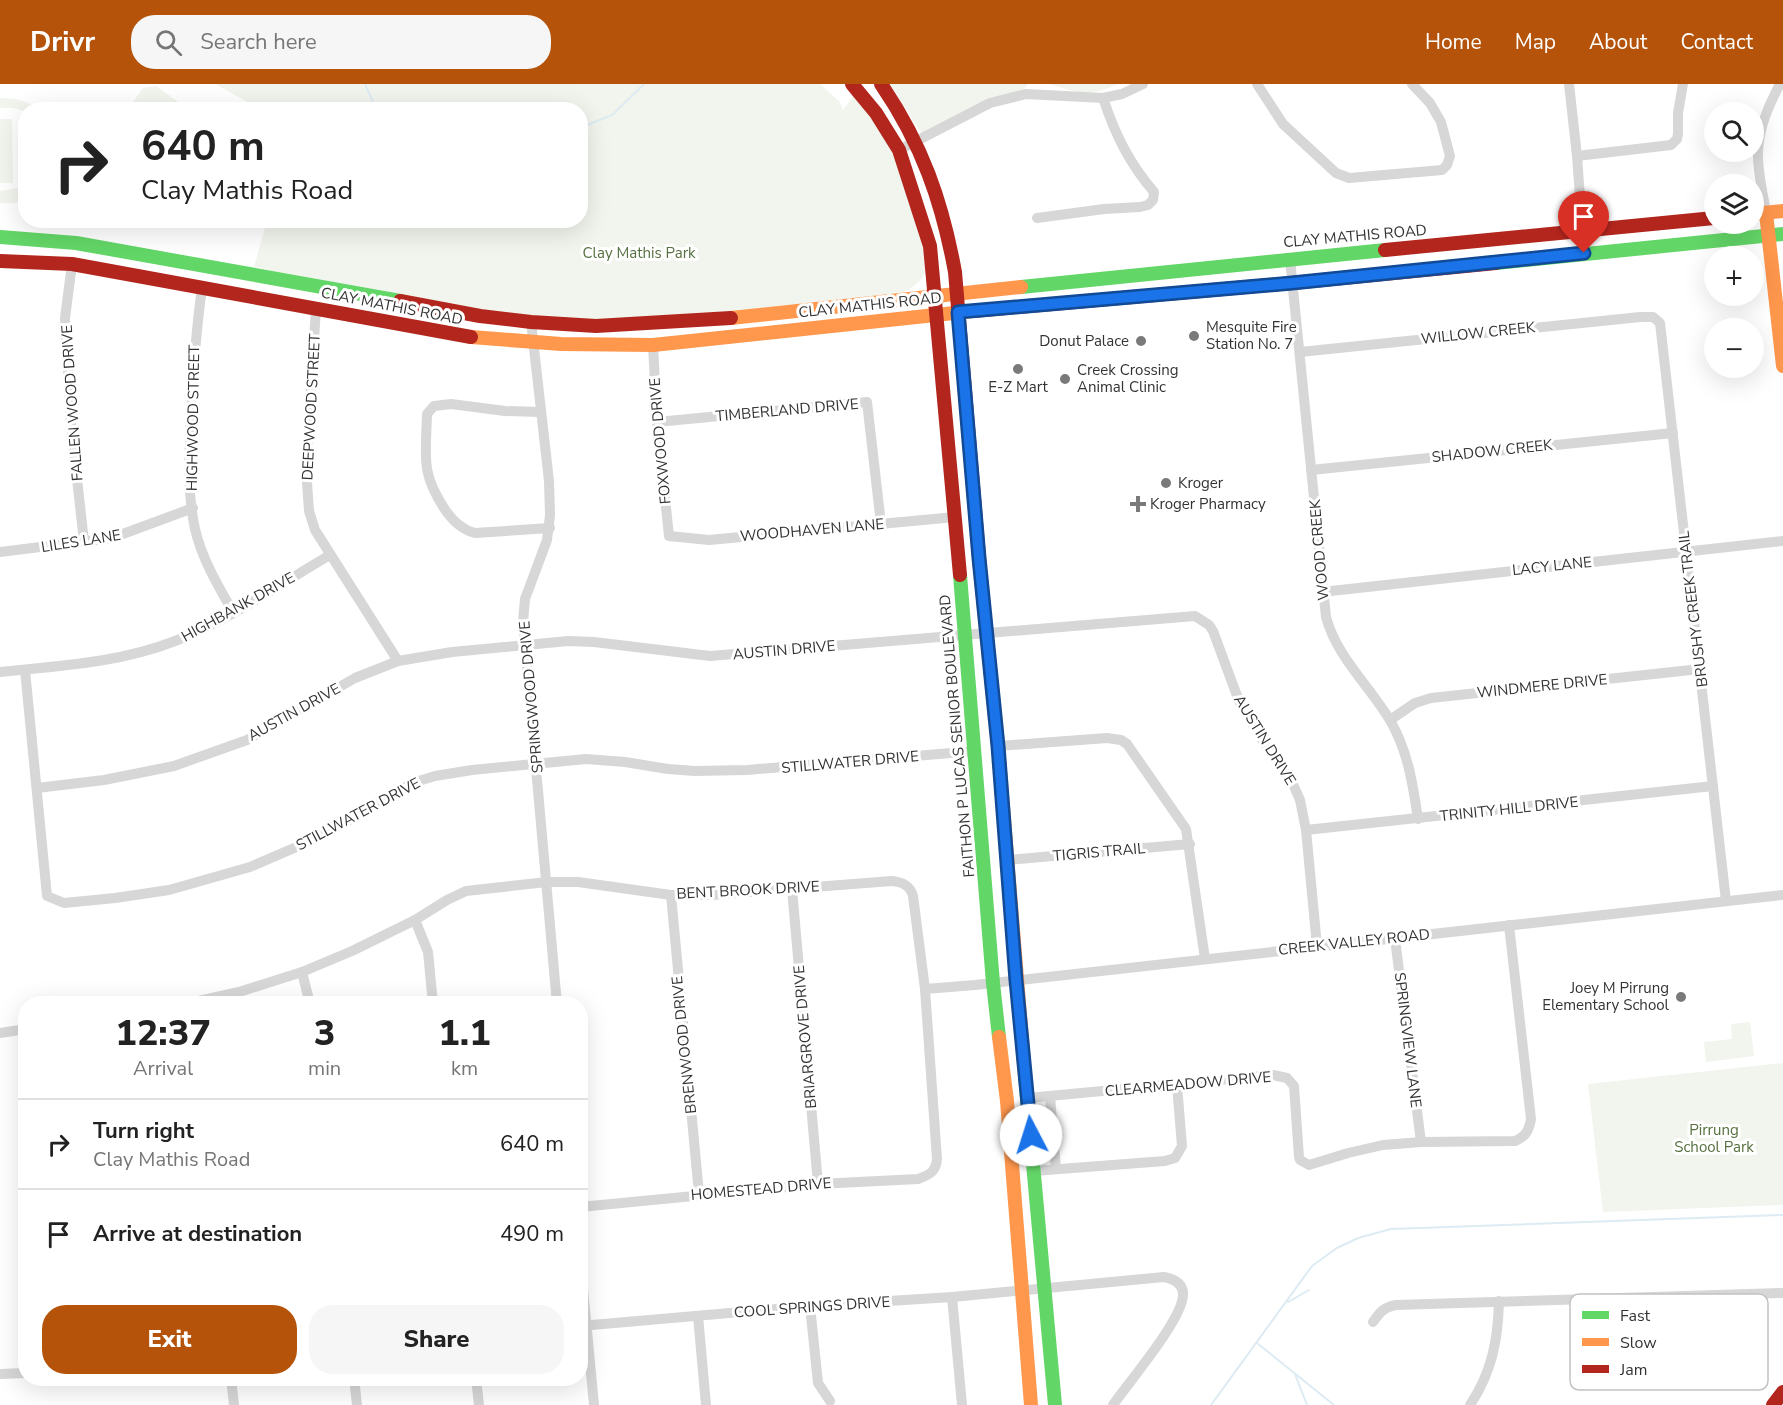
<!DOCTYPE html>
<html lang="en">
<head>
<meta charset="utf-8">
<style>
  :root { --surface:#fff; --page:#f6f6f6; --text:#222; --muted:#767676; --line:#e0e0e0; --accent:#b45309 }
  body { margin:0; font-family:"Nunito Sans",sans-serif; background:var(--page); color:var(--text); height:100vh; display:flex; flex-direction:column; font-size:22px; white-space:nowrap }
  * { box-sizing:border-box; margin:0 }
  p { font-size:20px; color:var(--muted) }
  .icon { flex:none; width:33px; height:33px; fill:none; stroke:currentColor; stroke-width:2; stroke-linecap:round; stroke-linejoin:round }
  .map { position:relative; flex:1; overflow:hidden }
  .drawer { position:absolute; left:18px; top:912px; width:570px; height:390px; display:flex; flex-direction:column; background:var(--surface); border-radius:24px; box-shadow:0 6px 24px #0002 }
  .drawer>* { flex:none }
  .banner { position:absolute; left:18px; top:18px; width:570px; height:126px; border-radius:24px; box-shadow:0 6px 24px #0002; background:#fff; color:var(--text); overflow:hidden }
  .fabs { position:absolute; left:1704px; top:18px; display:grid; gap:12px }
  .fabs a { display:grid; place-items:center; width:60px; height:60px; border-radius:50%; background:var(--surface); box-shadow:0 6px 24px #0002; font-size:30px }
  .pin { position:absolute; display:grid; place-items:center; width:51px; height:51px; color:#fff; margin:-62px -26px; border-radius:50% 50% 50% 0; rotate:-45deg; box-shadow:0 0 6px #0007 }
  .pin .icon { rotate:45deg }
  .me { position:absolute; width:66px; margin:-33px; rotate:355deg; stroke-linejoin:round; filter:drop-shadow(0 0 4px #0008) }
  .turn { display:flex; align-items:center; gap:21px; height:126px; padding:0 24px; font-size:27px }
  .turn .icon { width:78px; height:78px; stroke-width:2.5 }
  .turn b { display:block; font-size:42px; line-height:51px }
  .eta { display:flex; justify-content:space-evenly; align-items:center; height:102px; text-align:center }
  .eta b { font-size:36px; font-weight:800; line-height:42px }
  .primary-button { display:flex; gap:12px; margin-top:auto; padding:12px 24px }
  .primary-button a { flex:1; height:69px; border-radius:24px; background:var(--accent); color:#fff; font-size:24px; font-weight:800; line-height:69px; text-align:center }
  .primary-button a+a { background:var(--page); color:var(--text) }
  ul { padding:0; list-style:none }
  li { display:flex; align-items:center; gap:18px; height:90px; padding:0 24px; border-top:2px solid var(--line) }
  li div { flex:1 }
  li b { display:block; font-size:22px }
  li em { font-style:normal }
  header { display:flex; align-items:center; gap:36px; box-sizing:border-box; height:84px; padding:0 30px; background:var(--accent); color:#fff }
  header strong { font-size:28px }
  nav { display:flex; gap:33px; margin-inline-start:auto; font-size:21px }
  .search { width:420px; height:54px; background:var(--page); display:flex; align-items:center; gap:15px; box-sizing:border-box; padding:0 21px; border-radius:24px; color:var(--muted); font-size:22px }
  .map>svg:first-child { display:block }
</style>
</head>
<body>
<header>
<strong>Drivr</strong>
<div class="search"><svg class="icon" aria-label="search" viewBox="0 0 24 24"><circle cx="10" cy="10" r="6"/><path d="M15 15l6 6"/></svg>Search here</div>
<nav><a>Home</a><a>Map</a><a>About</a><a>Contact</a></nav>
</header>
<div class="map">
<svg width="1783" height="1321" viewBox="0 0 1783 1321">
  <rect width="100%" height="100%" fill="#fff"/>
  <g fill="#f1f5ed">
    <path d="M215,0h605l20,18 3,8 11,-15c35,43 62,98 70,154 1,5 3,13 2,18 -1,16 -20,25 -33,29l-205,21 -89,4 -61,-1 -176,-28 -108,-25 13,-46 313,-1v-110l-320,-1z"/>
    <polygon points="890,0 1028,0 1024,6 922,50"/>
    <path d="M1050,0h68c-32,13 -37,10 -68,0z"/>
    <polygon points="156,2 188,25 128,25 143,4"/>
    <path d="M0,14c15,0 27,3 40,11l-15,2 -13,-3h-12z"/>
    <polygon points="0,35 12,35 13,99 0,99"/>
    <polygon points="25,103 25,116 13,119 0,119 0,107"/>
    <polygon points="1750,938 1754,972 1706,978 1704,958 1732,955 1731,940"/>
    <polygon points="1783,979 1783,1121 1603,1128 1588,1000"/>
  </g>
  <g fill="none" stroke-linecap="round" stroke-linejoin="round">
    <g stroke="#ddebf3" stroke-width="2">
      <polyline points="365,0 373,18 384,26"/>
      <polyline points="580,44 612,31 644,0"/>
      <polyline points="1288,1218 1309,1206"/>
      <polyline points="1257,1259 1334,1321"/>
      <polyline points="1295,1290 1307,1321"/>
      <polyline points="1211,1321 1312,1182 1337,1164 1358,1154 1391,1145 1783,1131"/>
    </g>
    <g stroke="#d7d7d7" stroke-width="10">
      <polyline points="1257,0 1283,40 1336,89 1349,94 1442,86 1447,81 1450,72 1441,38 1430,19 1412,0"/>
      <polyline points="1569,0 1577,72 1584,169"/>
      <polyline points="899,66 990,19 1026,10 1103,14 1122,10 1143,0"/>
      <polyline points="1577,72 1671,61 1677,55 1678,50 1678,29 1683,0"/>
      <path d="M1766,129c-3,-20 -9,-42 -8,-62 1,-24 11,-46 22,-67"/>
      <path d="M1037,134l67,-9 36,-2 8,-2 5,-5 1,-8c-25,-29 -39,-58 -51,-94"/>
      <path d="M1290,175l36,358c11,41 44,69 65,105 17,30 22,63 27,97"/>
      <polyline points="72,180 65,234 71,340 84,458"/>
      <path d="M202,204c-6,43 -9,85 -11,128 -2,38 -4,76 4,113 7,30 23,57 38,83"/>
      <polyline points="316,224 306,384 309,427 315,446 398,577"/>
      <polyline points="531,238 549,397 550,431 547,456 525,515 523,538 557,920"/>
      <polyline points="653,261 657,338 669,452 709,456 955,433"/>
      <polyline points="1300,268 1640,233 1653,233 1660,239 1726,817"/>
      <path d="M540,328l-35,-1 -54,-7 -17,2 -7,8c-1,43 -7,59 19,97 7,10 17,19 29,22l75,-5"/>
      <polyline points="657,338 867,318 881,440"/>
      <polyline points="1311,386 1673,349"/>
      <polyline points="0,468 112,454 193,424"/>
      <polyline points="1322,508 1783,457"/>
      <polyline points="25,586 47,812 64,819 115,814 169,806 250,783 322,752 412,699 435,692 472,686 586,675 625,678 668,685 695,687 747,686 975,667"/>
      <path d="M0,588c58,-6 119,-9 175,-31 53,-20 105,-57 155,-86"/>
      <polyline points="1390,636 1415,619 1431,614 1700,585"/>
      <polyline points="998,662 1107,654 1121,656 1127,660 1186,745 1205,875"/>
      <polyline points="37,704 104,696 174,682 247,656 355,594 398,577 452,568 568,557 594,558 710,572 1195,532 1209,541 1213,547 1239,617 1260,653 1292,698 1300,716 1306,746 1317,862"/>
      <polyline points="1306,746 1713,702"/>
      <polyline points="1007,776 1190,760"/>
      <polyline points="792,805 818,1100"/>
      <polyline points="671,811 699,1110"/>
      <polyline points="415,836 428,868 433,920"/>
      <polyline points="1395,855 1421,1058"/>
      <polyline points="302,888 310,920"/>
      <polyline points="925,905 975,901 1783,811"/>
      <path d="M185,920l54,-12 63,-20 50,-21 63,-31 32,-20 19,-9 81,-9h31l93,13h40l181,-14c10,1 18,4 21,15l12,93 12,170c-1,13 -8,16 -19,20l-100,5 -238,23"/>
      <polyline points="0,949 26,945"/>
      <polyline points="1050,1012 1056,1085"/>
      <path d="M1028,1014l245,-23 14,3 7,8 5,71 1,3 9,5 39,-12 35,-8 38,-3 94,-1c10,-4 14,-10 16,-22l-22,-194"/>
      <polyline points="1034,1087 1165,1077 1175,1074 1182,1062 1177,1001"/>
      <polyline points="580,1173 594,1321"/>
      <polyline points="952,1213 962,1321"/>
      <polyline points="810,1222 818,1299 830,1317"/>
      <polyline points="698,1232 706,1321"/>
      <path d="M1373,1238c7,-10 11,-15 23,-17l387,-12"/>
      <path d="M580,1242l230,-20 142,-9 212,-20c10,2 19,6 19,17 1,24 -55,89 -70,111"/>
      <polyline points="0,1290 26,1289"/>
      <polyline points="231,1294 234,1321"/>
      <polyline points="354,1294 357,1321"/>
      <polyline points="476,1294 479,1321"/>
      <path d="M1470,1321c22,-33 28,-65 29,-104"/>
    </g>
    <g stroke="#63d668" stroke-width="14">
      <polyline points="0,153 76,159 400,217"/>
      <polyline points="1496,179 1783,150"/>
      <polyline points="1021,203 1385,166"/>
      <polyline points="960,491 993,899 999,953"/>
      <polyline points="1025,992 1055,1321"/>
    </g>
    <g stroke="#ff974d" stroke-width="14">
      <polyline points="1766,129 1783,282"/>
      <polyline points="1754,130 1783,127"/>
      <polyline points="731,234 1021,203"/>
      <polyline points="471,253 561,260 653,261 973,227"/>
      <polyline points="980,485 998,662 1025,992"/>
      <polyline points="999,953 1007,1017 1031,1321"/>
    </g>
    <g stroke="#b3261e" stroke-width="14">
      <polyline points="852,0 876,29 899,66 930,162 960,491"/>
      <path d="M881,0c41,60 61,117 74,188l25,297"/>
      <polyline points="1385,166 1714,134"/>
      <polyline points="0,177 72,180 471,253"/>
      <polyline points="400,217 480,232 531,238 596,242 731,234"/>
      <polyline points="973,227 1292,199 1496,179"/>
      <polyline points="1773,1321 1783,1308"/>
    </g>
  </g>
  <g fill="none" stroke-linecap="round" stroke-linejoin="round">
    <g stroke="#114b97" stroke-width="15">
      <polyline id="route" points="1031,1051 1016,896 998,662 979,474 958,228 1292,199 1584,169"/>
    </g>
    <use href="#route" stroke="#1a73e8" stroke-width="10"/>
  </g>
  <g fill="#7a7a7a" stroke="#fff" stroke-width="2">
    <circle cx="1194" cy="252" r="6"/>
    <circle cx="1141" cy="257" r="6"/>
    <circle cx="1018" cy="285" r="6"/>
    <circle cx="1065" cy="295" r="6"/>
    <circle cx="1166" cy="399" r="6"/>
    <path d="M1135 411h6v6h6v6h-6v6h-6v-6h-6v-6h6z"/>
    <circle cx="1681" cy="913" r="6"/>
  </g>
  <g text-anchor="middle" stroke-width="6" stroke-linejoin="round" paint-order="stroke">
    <g font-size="15" fill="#333" stroke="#fff">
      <text transform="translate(1355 152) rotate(-5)" y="5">CLAY MATHIS ROAD</text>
      <text transform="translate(870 221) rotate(-6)" y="5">CLAY MATHIS ROAD</text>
      <text transform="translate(392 222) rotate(11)" y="5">CLAY MATHIS ROAD</text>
      <text transform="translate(1478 249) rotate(-6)" y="5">WILLOW CREEK</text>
      <text transform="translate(72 319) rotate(-94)" y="5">FALLEN WOOD DRIVE</text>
      <text transform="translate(311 323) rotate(-87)" y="5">DEEPWOOD STREET</text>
      <text transform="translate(787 326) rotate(-5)" y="5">TIMBERLAND DRIVE</text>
      <text transform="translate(193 334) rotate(-89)" y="5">HIGHWOOD STREET</text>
      <text transform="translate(660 357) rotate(-95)" y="5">FOXWOOD DRIVE</text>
      <text transform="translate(1492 367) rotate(-6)" y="5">SHADOW CREEK</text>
      <text transform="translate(812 446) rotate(-5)" y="5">WOODHAVEN LANE</text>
      <text transform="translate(81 457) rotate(-9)" y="5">LILES LANE</text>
      <text transform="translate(1319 466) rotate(-95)" y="5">WOOD CREEK</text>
      <text transform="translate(1552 482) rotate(-6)" y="5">LACY LANE</text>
      <text transform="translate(238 523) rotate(-29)" y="5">HIGHBANK DRIVE</text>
      <text transform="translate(1693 525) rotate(-97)" y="5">BRUSHY CREEK TRAIL</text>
      <text transform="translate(784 566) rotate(-5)" y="5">AUSTIN DRIVE</text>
      <text transform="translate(1542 602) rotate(-6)" y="5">WINDMERE DRIVE</text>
      <text transform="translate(531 613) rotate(-95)" y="5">SPRINGWOOD DRIVE</text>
      <text transform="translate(294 628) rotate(-29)" y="5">AUSTIN DRIVE</text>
      <text transform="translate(957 652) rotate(-95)" y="5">FAITHON P LUCAS SENIOR BOULEVARD</text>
      <text transform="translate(1265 656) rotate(58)" y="5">AUSTIN DRIVE</text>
      <text transform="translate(850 678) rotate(-5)" y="5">STILLWATER DRIVE</text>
      <text transform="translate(1509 725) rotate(-6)" y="5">TRINITY HILL DRIVE</text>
      <text transform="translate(358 730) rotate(-28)" y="5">STILLWATER DRIVE</text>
      <text transform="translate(1099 768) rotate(-5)" y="5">TIGRIS TRAIL</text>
      <text transform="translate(748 806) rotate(-3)" y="5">BENT BROOK DRIVE</text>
      <text transform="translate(1354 858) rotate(-6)" y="5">CREEK VALLEY ROAD</text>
      <text transform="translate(805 953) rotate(-95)" y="5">BRIARGROVE DRIVE</text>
      <text transform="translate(1408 956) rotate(83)" y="5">SPRINGVIEW LANE</text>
      <text transform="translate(684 961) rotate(-96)" y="5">BRENWOOD DRIVE</text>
      <text transform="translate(1188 1000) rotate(-5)" y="5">CLEARMEADOW DRIVE</text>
      <text transform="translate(761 1105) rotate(-5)" y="5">HOMESTEAD DRIVE</text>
      <text transform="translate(812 1223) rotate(-4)" y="5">COOL SPRINGS DRIVE</text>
    </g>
    <g font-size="15" fill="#56703f" stroke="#fff">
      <text x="639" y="174">Clay Mathis Park</text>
      <text x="1714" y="1051">Pirrung<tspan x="1714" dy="17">School Park</tspan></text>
    </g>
    <g font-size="15" fill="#333" stroke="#fff" text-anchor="start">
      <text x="1206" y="248">Mesquite Fire<tspan x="1206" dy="17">Station No. 7</tspan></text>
      <text x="1129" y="262" text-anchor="end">Donut Palace</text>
      <text x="1077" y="291">Creek Crossing<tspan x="1077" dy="17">Animal Clinic</tspan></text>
      <text x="1018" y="308" text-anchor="middle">E-Z Mart</text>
      <text x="1178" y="404">Kroger</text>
      <text x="1150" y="425">Kroger Pharmacy</text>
      <text x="1669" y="909" text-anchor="end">Joey M Pirrung<tspan x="1669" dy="17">Elementary School</tspan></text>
    </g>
  </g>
  <rect x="1570" y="1210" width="198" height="96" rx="9" fill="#fff" stroke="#c2c2c2" stroke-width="1.5"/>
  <rect x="1582" y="1227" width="27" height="8" fill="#63d668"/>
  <rect x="1582" y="1254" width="27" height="8" fill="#ff974d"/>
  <rect x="1582" y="1281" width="27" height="8" fill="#b3261e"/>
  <g font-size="16" fill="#333">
    <text x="1620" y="1237">Fast</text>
    <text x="1620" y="1264">Slow</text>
    <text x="1620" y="1291">Jam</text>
  </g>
</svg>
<div class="fabs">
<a><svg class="icon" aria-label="search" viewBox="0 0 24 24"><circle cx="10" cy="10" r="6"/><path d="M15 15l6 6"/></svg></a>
<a><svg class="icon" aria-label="layers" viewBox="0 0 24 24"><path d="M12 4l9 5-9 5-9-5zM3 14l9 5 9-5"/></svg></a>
<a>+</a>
<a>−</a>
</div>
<div class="pin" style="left:1584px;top:169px;background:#d93025"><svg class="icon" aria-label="arrive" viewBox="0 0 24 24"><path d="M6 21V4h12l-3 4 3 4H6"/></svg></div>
<svg class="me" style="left:1031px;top:1051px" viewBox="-20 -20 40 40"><circle r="19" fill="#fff"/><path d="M0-13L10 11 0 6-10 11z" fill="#1a73e8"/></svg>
<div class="banner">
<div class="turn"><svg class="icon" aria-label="right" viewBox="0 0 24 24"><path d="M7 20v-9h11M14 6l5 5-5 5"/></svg><div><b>640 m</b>Clay Mathis Road</div></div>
</div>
<section class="drawer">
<div class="eta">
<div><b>12:37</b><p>Arrival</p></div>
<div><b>3</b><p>min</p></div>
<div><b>1.1</b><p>km</p></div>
</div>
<ul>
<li><svg class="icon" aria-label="right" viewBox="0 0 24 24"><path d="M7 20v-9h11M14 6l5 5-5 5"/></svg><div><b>Turn right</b><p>Clay Mathis Road</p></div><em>640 m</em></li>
<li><svg class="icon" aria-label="arrive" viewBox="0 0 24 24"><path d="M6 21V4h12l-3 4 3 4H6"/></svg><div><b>Arrive at destination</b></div><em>490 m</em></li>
</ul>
<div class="primary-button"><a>Exit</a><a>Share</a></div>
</section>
</div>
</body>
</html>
